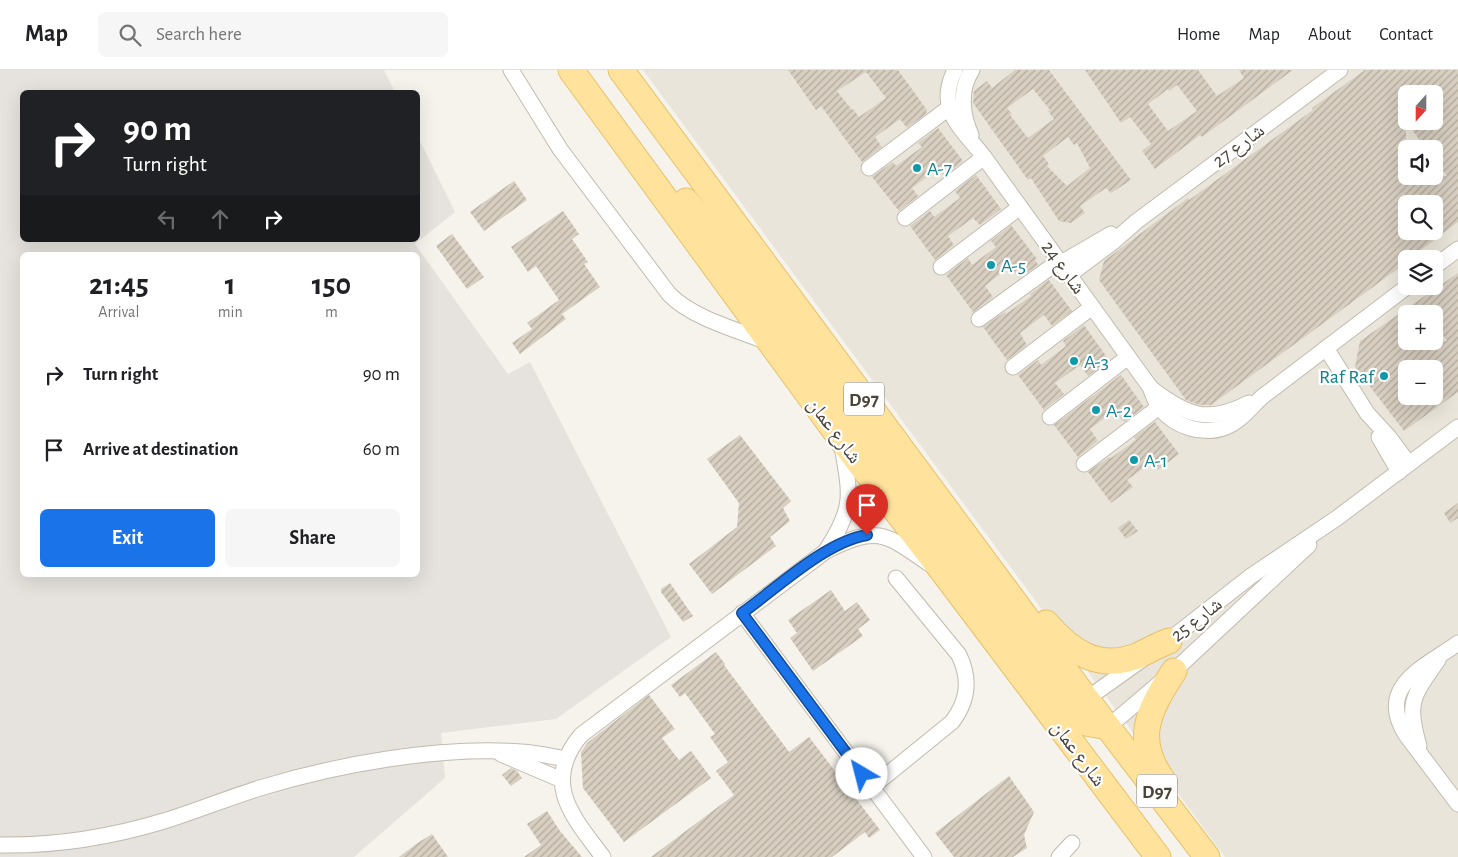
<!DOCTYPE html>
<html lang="en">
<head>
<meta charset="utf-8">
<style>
  :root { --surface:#fff; --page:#f6f6f6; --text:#202124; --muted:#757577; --line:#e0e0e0; --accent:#1a73e8 }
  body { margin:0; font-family:"Alegreya Sans","Noto Naskh Arabic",sans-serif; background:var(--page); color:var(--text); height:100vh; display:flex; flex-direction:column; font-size:19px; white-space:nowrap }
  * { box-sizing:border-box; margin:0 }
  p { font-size:16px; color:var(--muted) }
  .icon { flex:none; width:28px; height:28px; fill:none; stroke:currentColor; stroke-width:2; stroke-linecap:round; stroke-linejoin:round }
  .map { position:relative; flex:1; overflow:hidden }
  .sheet { position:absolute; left:20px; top:182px; width:400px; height:325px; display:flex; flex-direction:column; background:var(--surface); border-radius:8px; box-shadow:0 5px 20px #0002 }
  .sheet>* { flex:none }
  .guide { position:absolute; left:20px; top:20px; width:400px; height:152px; border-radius:8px; box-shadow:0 5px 20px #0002; background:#202124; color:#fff; overflow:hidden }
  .needle { width:32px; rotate:201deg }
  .tools { position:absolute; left:1398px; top:15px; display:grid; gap:10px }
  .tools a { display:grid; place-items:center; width:45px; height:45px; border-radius:8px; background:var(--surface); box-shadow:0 5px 20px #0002; font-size:25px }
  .pin { position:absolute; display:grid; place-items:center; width:42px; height:42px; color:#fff; margin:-51px -21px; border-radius:50% 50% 50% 0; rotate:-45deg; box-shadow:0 0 5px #0007 }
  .pin .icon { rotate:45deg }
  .me { position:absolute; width:55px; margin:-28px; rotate:323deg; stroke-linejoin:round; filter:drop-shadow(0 0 4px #0008) }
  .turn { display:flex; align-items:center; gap:18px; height:105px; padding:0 20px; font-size:22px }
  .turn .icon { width:65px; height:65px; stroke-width:2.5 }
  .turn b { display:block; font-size:35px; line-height:42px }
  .lanes { display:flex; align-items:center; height:48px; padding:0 20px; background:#0003; justify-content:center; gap:25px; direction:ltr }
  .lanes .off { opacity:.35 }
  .eta { display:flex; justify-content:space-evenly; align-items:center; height:85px; text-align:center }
  .eta b { font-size:30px; font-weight:600; line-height:35px }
  .cta { display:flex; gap:10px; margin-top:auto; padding:10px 20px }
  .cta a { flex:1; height:58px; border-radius:8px; background:var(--accent); color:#fff; font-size:20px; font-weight:600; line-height:58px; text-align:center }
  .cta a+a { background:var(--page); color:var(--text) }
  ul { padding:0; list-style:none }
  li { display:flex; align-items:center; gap:15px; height:75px; padding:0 20px }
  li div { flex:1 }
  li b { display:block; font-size:19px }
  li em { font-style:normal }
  header { display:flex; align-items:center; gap:30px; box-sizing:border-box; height:70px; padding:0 25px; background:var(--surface); border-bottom:1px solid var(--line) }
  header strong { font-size:24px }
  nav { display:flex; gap:28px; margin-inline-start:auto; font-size:18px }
  .search { width:350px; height:45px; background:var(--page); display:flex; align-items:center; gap:12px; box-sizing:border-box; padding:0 18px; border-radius:8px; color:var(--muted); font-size:19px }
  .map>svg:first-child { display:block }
</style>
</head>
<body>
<header>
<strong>Map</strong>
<div class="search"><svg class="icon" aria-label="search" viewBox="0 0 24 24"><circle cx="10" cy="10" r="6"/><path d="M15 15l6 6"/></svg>Search here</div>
<nav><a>Home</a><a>Map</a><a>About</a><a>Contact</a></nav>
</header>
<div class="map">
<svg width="1458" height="787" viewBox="0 0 1458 787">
  <defs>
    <pattern id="building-hatch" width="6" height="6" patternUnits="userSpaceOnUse" patternTransform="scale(1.25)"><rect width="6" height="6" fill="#d8cfc1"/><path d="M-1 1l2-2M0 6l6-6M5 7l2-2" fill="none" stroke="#b1aa9e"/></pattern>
  </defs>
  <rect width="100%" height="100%" fill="#f6f3ec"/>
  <path fill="#eae5da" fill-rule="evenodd" d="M643,0h815v787h-233zM1406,24h28v27h-28zM1406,79h28v27h-28zM1406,134h28v27h-28zM1406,189h28v27h-28zM1406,244h28v27h-28zM1406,299h28v27h-28z"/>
  <path fill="#e6e2dd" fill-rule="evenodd" d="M0,0h384l11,22h-373v148h396v-103l37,75 -40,32 93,130 22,-12 141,275 -115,82 -115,14 4,45 -91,79h-354zM22,185h396v320h-396z"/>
  <g fill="url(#building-hatch)" fill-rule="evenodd">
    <path d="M788,0h110l29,40 -1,1 1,2 -20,15 -7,-9 -25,18 7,10 -20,15 -41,-56 -5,4zM866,2l20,26 -27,19 -6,-8 -1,1 -15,-19z"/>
    <path d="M1015,0h34l82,110 -20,13 -5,-5 -26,18 5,7 -14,10 -12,-2 -28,-43 -3,2 -55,-77 1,-12 13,-10 5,7zM1033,19l17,21 -2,1 6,8 -26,19 -18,-23 2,-1 -5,-6zM1068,67l6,8 3,-2 13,25 -23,18 -20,-20 2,-2 -6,-8z"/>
    <path d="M1085,0h113l19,26 27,-18 -5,-8h54l-91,67 -2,-2 -45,34 -13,-18 9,-7 -21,-27 -9,6zM1177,15l20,26 -29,20 -20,-27 20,-15 1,2z"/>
    <path d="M1365,0h93v152l-49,37h-3v4l-195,142h-11l-14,-5 -87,-120 5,-19 84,-63 1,2 124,-90 -1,-2zM1406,24h28v27h-28l20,28h8v10l13,17h-41zM1406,134h28v27h-28z"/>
    <polygon points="938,58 963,91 944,106 938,99 912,118 918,126 899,141 872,107 893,92 896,96 922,77 918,73"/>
    <polygon points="976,105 1001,139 980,155 973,148 948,166 954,175 935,190 910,156 930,141 934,147 960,128 955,121"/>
    <polygon points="514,111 527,130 484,161 470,142"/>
    <polygon points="563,141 579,164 572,169 588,192 584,194 600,217 562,244 566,249 520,284 512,273 532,259 527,253 559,230 536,196 528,202 511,177"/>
    <polygon points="1011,155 1037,189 1035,190 1038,195 1019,208 1010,196 985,216 993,227 973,242 946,205 968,188 972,195 996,177 991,171"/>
    <polygon points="452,164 484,207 467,219 436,176"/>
    <path d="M1458,203v119l-54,39 -49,-64 5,-26zM1406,244h28v9l13,18h-41zM1406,299h28v27h-28z"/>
    <polygon points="1049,210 1072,241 1052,256 1044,245 1020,263 1027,275 1007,290 983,257 1005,242 1006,244 1031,226 1030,224"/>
    <polygon points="1084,255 1109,290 1088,306 1080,295 1055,313 1064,324 1044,340 1018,305 1038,290 1041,295 1066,276 1063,271"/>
    <polygon points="1121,305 1144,337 1124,352 1114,341 1090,359 1098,371 1078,387 1054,355"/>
    <polygon points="1155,352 1179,384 1158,400 1152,392 1127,410 1133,417 1111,433 1088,402 1109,387 1111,388 1136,370 1134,367"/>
    <polygon points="740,365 791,431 783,438 790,451 770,467 776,476 712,524 689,494 737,457 739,433 707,389"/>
    <polygon points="1458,433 1458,448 1450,453 1444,443"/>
    <polygon points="1129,450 1138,461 1126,469 1118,458"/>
    <polygon points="670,513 693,546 683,552 661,522 661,519"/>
    <polygon points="831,520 845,541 857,532 870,550 858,559 863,566 813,601 790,568 797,563 788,550"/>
    <polygon points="716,582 725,594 724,595 789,682 809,667 880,760 869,768 865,762 832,787 651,787 734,725 716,701 728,692 710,667 715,664 685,623 680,627 671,615"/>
    <polygon points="649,625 675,659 662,668 679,690 691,681 711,708 624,772 583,718 581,682 588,672"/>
    <polygon points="511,698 517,701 522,708 511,716 502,705"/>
    <polygon points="1009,706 1034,742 1024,765 1027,778 1013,787 954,787 935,763"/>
    <polygon points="547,741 560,761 582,787 524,787 541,775 527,754"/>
    <polygon points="432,764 448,787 399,787 416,774"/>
  </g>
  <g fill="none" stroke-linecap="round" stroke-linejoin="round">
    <g stroke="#c2bbae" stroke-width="17">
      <g id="minor">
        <path d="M511,0l49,79 109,145c23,24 68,36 99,48"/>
        <path d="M955,0c-20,40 7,58 29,87l166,230c3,7 5,15 10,21 15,19 43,28 66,19 15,-6 25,-20 36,-30l146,-111"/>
        <path d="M971,65c-9,-20 -12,-45 1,-65"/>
        <polyline points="869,98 950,37"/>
        <polyline points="905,148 984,87"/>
        <polyline points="1061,193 1111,164"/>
        <polyline points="941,197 1020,137"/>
        <polyline points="1434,197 1458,179"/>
        <polyline points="1069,205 1113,172 1137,151 1340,0"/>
        <polyline points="979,249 1059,191"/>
        <polyline points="1326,278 1367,343 1389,367 1409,394"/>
        <polyline points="1013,297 1092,237"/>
        <path d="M1152,319c35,27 56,35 97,14"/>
        <polyline points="1050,347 1128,287"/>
        <polyline points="1379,367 1399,402"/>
        <polyline points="1084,394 1159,337"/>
        <path d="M827,479c28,-43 23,-55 15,-103"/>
        <polyline points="742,543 924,787"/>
        <path d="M1458,573c-33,24 -83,43 -52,92l52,69"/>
        <polyline points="1163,575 1251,506 1337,448 1458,357"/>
        <polyline points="1081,633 1140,591"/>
        <polyline points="1108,657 1174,601 1309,475"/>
        <path d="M1419,676c-13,-44 -6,-50 19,-86"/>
        <polyline points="501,684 562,710"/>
        <path d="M872,717l80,-65c16,-21 19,-42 7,-67l-63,-77"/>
        <path d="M0,775c56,1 111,-8 164,-24 32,-10 64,-23 96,-33 78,-24 180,-42 261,-36 15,1 30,4 45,7"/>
        <path d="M603,787c-30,-40 -62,-74 -22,-122l245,-184c50,-25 58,-19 102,12"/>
        <polyline points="1059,787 1072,773"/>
      </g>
    </g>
    <g stroke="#e6c16a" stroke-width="27">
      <g id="primary">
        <polyline points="571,0 841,369 947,507 1158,787"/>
        <polyline points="621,0 1087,630 1207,787"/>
        <polyline points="686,131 730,183 1071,641 1086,653 1108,657"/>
        <path d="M1046,553c24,28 52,48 91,33 11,-5 21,-11 32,-15"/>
        <path d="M1164,712c-32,-43 -15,-72 10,-111"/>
      </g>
    </g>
    <use href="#minor" stroke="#fff" stroke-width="15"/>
    <use href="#primary" stroke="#ffe39c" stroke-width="25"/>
  </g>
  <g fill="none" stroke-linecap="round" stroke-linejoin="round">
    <g stroke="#114b97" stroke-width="12">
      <path id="route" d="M862,704l-120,-161c35,-25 83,-71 125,-78"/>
    </g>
    <use href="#route" stroke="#1a73e8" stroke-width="9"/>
  </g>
  <g fill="#0f9aa8" stroke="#fff" stroke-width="2">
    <circle cx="917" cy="98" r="5"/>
    <circle cx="991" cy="195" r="5"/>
    <circle cx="1074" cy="291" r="5"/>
    <circle cx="1384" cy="306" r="5"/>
    <circle cx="1096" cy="340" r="5"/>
    <circle cx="1134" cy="390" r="5"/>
  </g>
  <g text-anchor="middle" stroke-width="4.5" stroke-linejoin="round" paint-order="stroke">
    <g fill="#fff" stroke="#817c74" stroke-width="1">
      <rect x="844" y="312.5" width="40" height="33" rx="4"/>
      <rect x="1137" y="704.5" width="40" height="33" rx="4"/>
    </g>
    <g font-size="19" font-weight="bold" fill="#4b4439">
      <text x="864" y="336">D97</text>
      <text x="1157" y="728">D97</text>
    </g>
    <g font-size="20" fill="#4b4439" stroke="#fff">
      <text transform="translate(1238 75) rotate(-37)" y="7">شارع 27</text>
      <text transform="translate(1064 197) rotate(54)" y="7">شارع 24</text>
      <text transform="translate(835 360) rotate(53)" y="7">شارع عمان</text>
      <text transform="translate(1196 549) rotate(-38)" y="7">شارع 25</text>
      <text transform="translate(1079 683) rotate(53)" y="7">شارع عمان</text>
    </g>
    <g font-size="20" fill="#0d838f" stroke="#fff" text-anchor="start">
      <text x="927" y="105">A-7</text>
      <text x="1001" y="202">A-5</text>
      <text x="1084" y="298">A-3</text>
      <text x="1374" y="313" text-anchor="end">Raf Raf</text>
      <text x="1106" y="347">A-2</text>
      <text x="1144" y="397">A-1</text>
    </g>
  </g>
</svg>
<div class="tools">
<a><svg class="needle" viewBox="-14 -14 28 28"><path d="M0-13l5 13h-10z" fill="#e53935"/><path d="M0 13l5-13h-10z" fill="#757577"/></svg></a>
<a><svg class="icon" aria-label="sound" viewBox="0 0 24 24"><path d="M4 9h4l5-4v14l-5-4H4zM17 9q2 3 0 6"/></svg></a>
<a><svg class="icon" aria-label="search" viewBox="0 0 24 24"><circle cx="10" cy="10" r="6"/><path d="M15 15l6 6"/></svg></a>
<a><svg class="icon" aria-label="layers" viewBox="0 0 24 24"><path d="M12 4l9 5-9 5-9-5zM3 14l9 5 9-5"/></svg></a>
<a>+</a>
<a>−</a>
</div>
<div class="pin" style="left:867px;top:465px;background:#d93025"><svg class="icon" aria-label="arrive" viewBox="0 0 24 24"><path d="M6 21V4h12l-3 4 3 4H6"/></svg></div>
<svg class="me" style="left:862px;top:704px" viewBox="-20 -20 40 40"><circle r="19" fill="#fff"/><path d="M0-13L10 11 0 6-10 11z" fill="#1a73e8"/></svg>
<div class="guide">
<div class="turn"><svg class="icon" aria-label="right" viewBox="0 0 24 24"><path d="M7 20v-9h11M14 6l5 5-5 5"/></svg><div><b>90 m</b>Turn right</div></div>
<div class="lanes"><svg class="icon off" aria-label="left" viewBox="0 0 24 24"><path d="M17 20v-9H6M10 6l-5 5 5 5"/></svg><svg class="icon off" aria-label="ahead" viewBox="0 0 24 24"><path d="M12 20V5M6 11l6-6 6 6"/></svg><svg class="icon" aria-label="right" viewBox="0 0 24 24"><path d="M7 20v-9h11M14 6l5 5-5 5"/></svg></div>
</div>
<section class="sheet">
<div class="eta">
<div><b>21:45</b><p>Arrival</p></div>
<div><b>1</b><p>min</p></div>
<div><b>150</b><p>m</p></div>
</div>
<ul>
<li><svg class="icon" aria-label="right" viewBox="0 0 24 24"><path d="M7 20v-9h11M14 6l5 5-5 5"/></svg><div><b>Turn right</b></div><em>90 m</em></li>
<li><svg class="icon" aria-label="arrive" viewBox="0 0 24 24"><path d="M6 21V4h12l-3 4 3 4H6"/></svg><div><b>Arrive at destination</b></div><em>60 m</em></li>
</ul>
<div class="cta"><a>Exit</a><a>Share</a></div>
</section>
</div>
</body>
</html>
